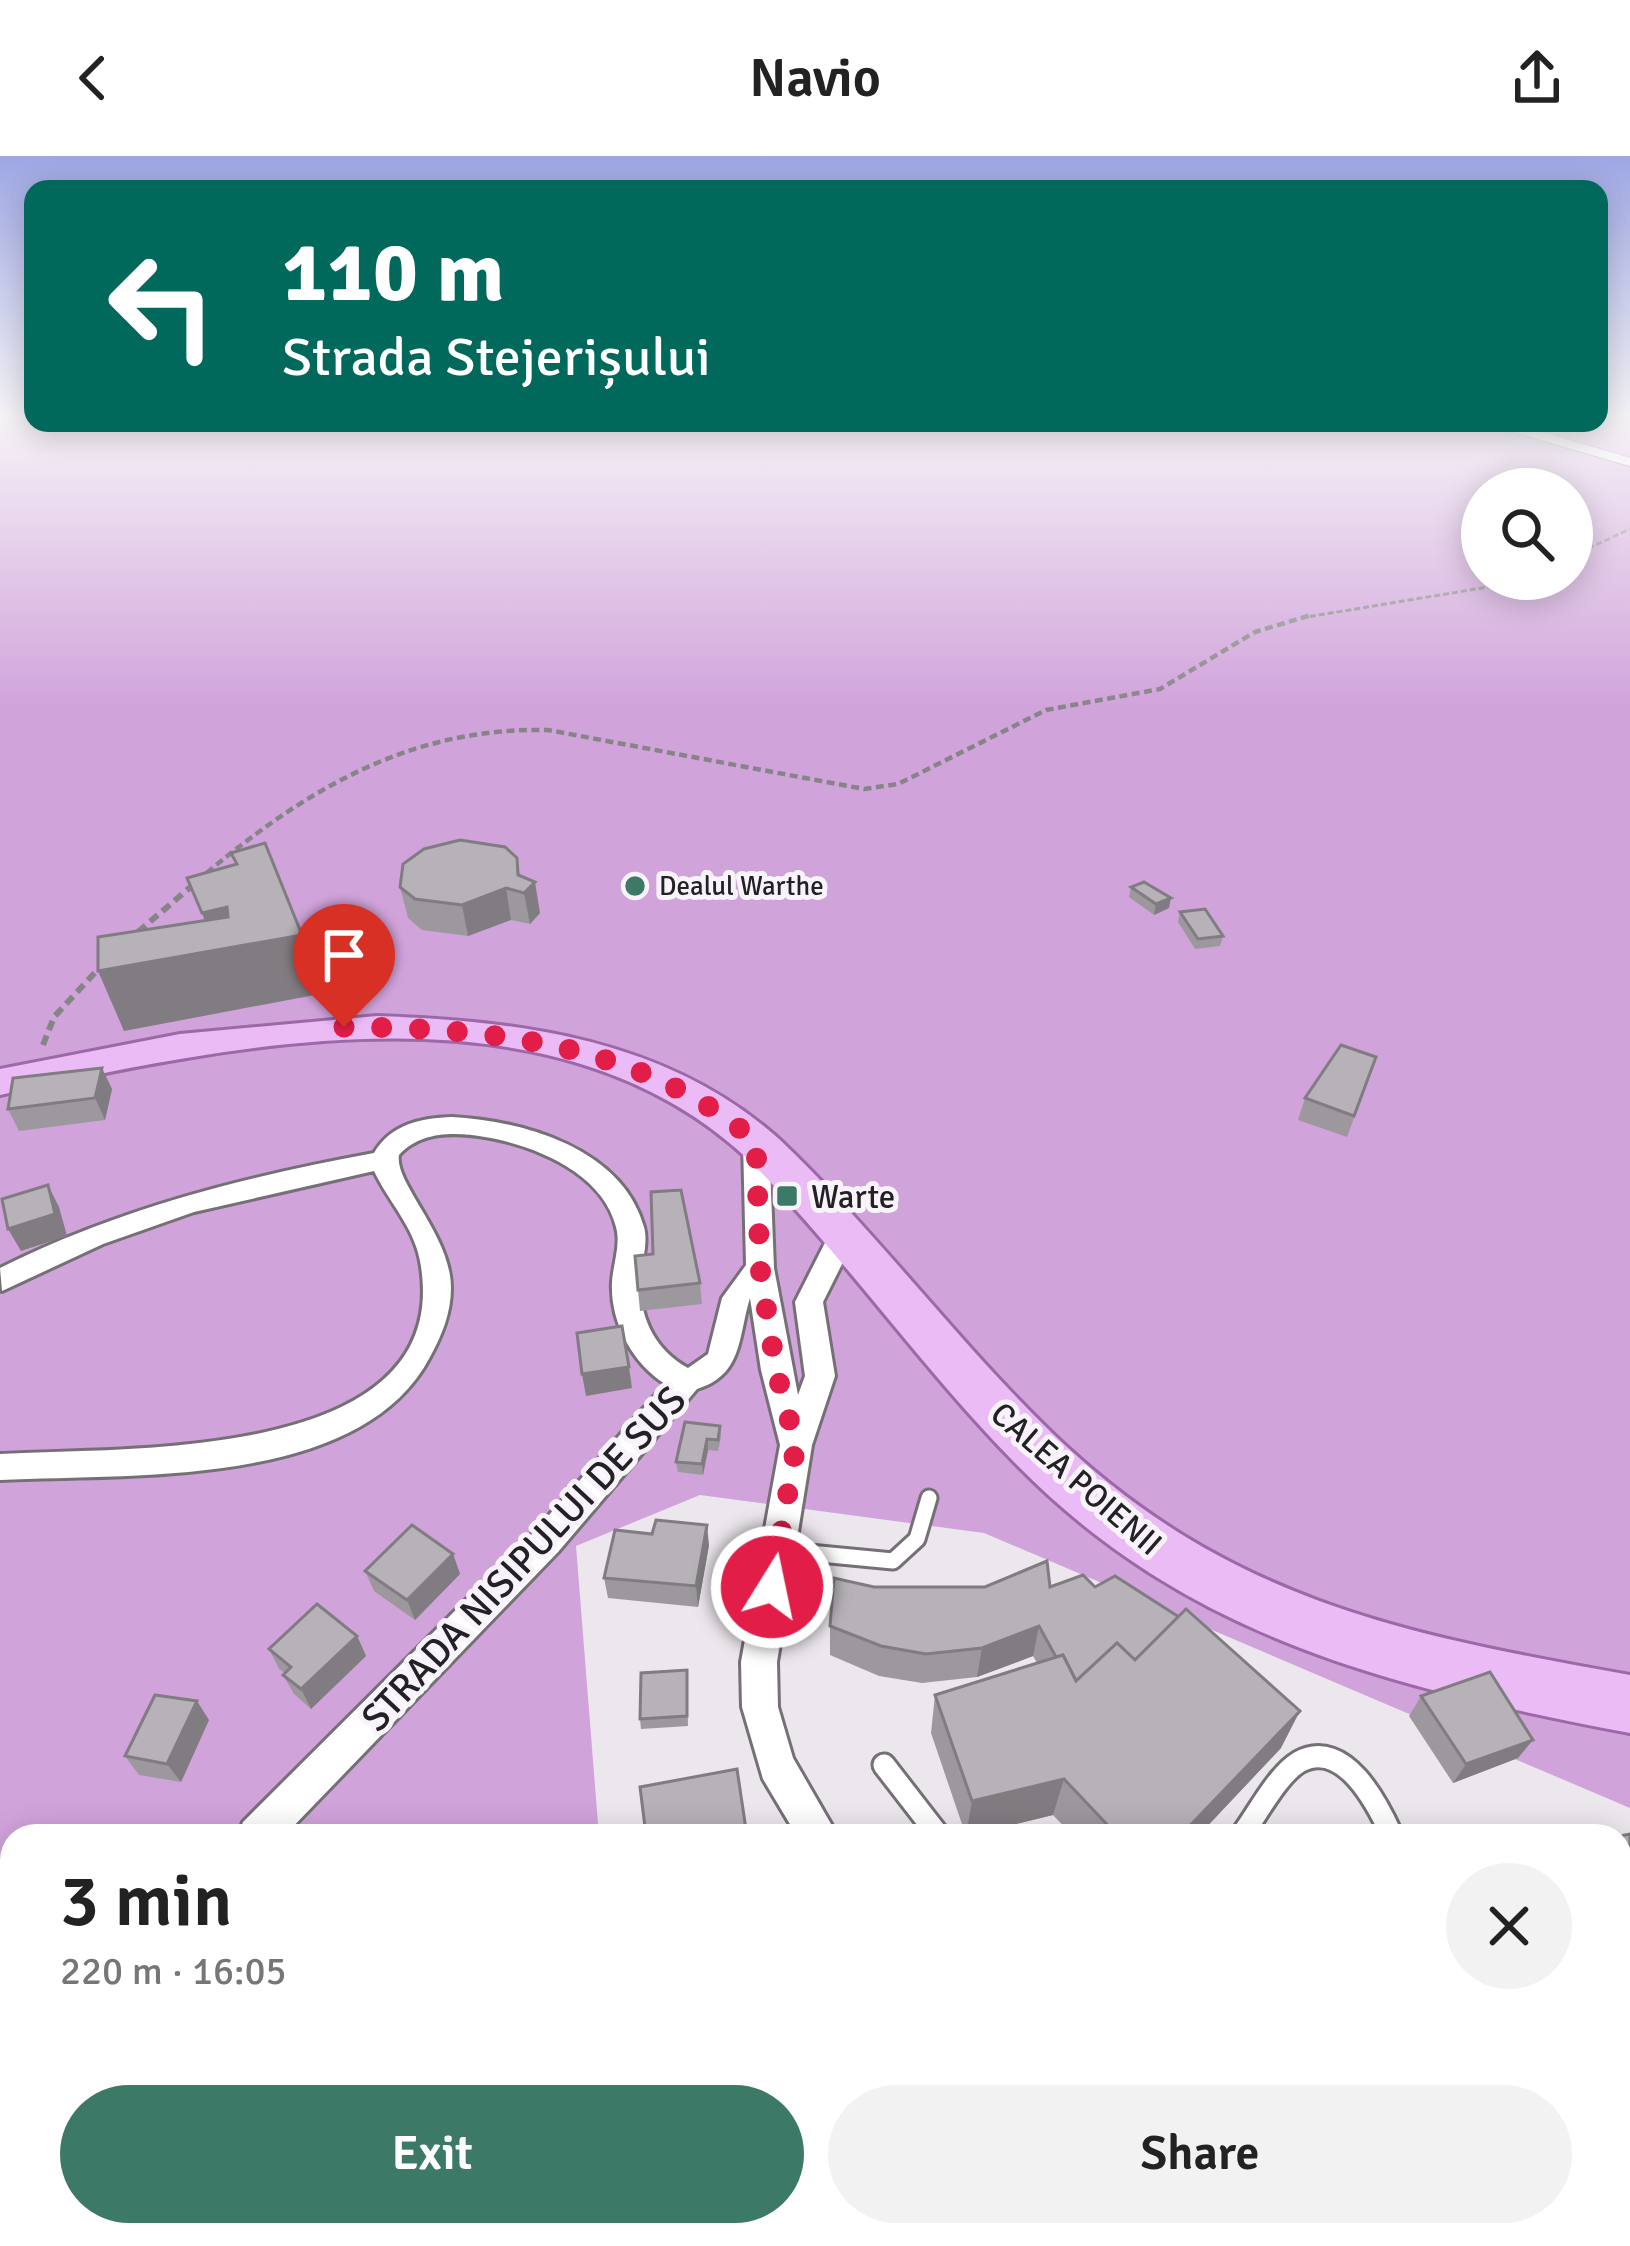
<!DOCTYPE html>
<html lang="en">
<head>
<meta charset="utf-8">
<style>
  :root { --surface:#fff; --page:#f2f2f2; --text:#222; --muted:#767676; --accent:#3c7a67 }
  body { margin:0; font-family:Signika,sans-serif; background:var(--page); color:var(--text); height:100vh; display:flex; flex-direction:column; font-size:45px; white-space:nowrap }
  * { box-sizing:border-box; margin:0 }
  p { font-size:39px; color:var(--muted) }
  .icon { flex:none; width:66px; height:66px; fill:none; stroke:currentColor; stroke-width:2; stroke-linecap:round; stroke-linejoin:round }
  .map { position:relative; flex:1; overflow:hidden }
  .drawer { position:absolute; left:0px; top:1668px; width:1632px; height:423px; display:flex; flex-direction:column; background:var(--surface); border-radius:36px 36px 0 0; box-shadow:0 6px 30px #0003 }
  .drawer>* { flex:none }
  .banner { position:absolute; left:24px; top:24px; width:1584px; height:252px; border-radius:24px; box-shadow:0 6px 30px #0003; background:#00695c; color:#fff; overflow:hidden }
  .tools { position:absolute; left:1461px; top:312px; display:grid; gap:24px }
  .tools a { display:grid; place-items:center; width:132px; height:132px; border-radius:50%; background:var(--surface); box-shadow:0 6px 30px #0003; font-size:60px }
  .pin { position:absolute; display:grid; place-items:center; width:102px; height:102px; color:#fff; margin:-123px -51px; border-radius:50% 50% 50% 0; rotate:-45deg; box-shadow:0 0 12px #0007 }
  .pin .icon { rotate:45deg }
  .me { position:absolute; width:132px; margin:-66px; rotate:10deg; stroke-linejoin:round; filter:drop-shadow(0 0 9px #0008) }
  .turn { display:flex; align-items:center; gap:42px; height:252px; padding:0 60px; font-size:54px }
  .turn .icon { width:156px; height:156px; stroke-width:2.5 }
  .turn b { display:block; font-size:84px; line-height:102px }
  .round { display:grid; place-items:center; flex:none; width:126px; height:126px; border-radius:63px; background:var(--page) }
  .headline { display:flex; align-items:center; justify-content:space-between; height:204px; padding:0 60px }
  h1 { font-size:72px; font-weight:600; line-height:90px }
  .button { display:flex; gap:24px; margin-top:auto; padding:24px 60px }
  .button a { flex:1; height:138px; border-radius:72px; background:var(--accent); color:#fff; font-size:48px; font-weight:600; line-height:138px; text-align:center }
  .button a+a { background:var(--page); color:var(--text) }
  header { display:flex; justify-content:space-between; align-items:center; height:156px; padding:0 60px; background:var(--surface); font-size:54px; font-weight:600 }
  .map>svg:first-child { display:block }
</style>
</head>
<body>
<header><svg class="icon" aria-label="back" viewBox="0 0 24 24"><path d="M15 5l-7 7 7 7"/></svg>Navio<svg class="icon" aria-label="share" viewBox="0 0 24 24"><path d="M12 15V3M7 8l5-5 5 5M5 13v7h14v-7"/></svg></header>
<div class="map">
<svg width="1630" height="2090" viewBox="0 0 1630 2090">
  <rect width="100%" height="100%" fill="#ece7ed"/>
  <path fill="#d1a3db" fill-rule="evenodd" d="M0,259h33v8h1566v-8h31v1393l-646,-275 -284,-38 -124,51 23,290h-587v399h619l1,11h-632zM1482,333h90v90h-90z"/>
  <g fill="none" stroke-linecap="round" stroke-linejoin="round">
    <g stroke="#757076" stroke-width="10">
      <polyline id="service-far2" points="1497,267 1630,306"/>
    </g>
    <g stroke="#757076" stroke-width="21">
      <polyline id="service-far1" points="778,1394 893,1405 917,1383 929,1342"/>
    </g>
    <g stroke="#757076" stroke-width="27">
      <g id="service">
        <polyline points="884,1609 939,1680"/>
        <path d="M1241,1680c16,-21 36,-61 58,-74 45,-25 79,43 93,74"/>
      </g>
    </g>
    <g stroke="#757076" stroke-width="6">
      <g id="minor">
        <path d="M452,961c71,4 170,31 192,110 4,15 -1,31 -3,46 -4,40 12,76 47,95l20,-14 14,-56 24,-33 -3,-123 4,-6h18l4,6 5,126 24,127 7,-19 -10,-74 38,-75 10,-3 14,10 -34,68 12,74 -23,69 -35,217 1,45 15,51 45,78h-41l-34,-57 -21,-72 -1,-45 39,-217 -19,-75 -11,-72c-12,39 -7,77 -53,91l-139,163 -274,284h-46l5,-14 291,-290 131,-148c-33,-21 -55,-62 -53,-102 1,-18 9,-37 4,-55 -13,-54 -82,-82 -131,-90 -30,-5 -64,-6 -86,18 -5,28 52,80 52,133 0,25 -9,47 -21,69 -70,133 -301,116 -430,123v-26c122,-7 458,10 420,-193 -6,-34 -32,-60 -46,-90l-180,41 -91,32 -101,47 -2,-23c118,-59 244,-91 374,-115 17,-29 47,-35 78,-36z"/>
        <polygon points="1630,1876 1630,1918 1620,1919 1620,1877"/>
        <polygon points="35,2079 85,2079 81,2090 31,2090"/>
        <polygon points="905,2079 951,2079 947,2090 901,2090"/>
      </g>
    </g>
    <g stroke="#9c68a7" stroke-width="6">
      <path id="primary" d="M377,860c144,5 290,23 402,123 97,92 177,201 273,294 174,167 349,201 578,242v58c-235,-45 -443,-93 -616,-271 -94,-96 -171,-207 -265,-302 -198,-186 -512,-116 -749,-65v-26l180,-35z"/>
    </g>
    <g stroke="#878488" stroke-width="3" stroke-dasharray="6 3" stroke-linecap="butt">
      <polyline points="1572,400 1630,373"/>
      <polyline points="1301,462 1536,423"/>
    </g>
    <path stroke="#878488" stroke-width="4.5" stroke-dasharray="8 4.5" stroke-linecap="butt" d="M197,725c105,-89 210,-154 351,-151l316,59 34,-5 148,-74 114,-21 95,-57 56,-17"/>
    <g stroke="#878488" stroke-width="6" stroke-dasharray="10 6" stroke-linecap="butt">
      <polyline points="138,776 201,722"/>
      <polyline points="43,889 54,861 102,809"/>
    </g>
    <use href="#service-far2" stroke="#fff" stroke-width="8"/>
    <use href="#service-far1" stroke="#fff" stroke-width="15"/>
    <use href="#service" stroke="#fff" stroke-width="21"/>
    <use href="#minor" fill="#fff" fill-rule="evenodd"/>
    <use href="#primary" fill="#ebbbf5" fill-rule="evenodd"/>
  </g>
  <g fill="#9d989e">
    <polygon points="517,702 520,720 540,757 530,768 511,764 468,780 422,774 408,762 400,731"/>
    <polygon points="1131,731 1169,752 1154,759 1129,741"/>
    <polygon points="1180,756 1223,780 1220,790 1195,793 1178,766"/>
    <polygon points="1376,901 1347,981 1298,964 1305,942"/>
    <polygon points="112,933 105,964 19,975 8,953"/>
    <polygon points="653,1098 700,1127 702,1148 640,1155 638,1134"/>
    <polygon points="720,1270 721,1281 718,1295 708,1294 703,1319 678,1316 676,1306"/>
    <polygon points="709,1389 698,1451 608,1442 604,1422"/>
    <polygon points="453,1398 460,1418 415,1464 374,1435 365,1415"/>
    <polygon points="874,1431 1050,1431 1281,1592 1198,1680 1073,1680 1053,1659 966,1680 931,1577 935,1539 1037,1507 1033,1500 977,1521 922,1527 879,1520 830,1499 830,1470"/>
    <polygon points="357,1480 366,1500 311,1553 294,1538 283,1519 285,1517 279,1513 269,1493"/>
    <polygon points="687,1514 688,1570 641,1573 640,1563"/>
    <polygon points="1421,1540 1518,1602 1453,1627 1409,1560"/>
    <polygon points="209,1564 181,1626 139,1619 125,1600"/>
    <polygon points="1630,1678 1630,1719 1624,1720 1620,1713 1620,1680"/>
    <polygon points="1620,1993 1630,1993 1630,2090 1547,2090 1544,2079 1620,2079 1629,2054 1625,2046 1620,2049"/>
    <polygon points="1140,2079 1318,2079 1318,2090 1145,2090"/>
    <polygon points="1357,2079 1495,2079 1494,2090 1361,2090"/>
  </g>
  <g fill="#807c81">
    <polygon points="535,726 540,757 530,768 524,737"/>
    <polygon points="506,732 511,764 468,780 462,749"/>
    <polygon points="1171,742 1169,752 1154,759 1156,748"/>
    <polygon points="227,751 302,779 320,838 124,875 98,815 215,794 202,757"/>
    <polygon points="102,912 112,933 105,964 95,942"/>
    <polygon points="48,1029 59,1051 67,1080 21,1095 8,1073"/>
    <polygon points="629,1211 632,1232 586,1240 582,1218"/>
    <polygon points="707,1283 708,1294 703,1319 702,1308"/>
    <polygon points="707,1369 709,1389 698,1451 696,1430"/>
    <polygon points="453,1398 460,1418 415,1464 407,1444"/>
    <polygon points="1039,1470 1033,1500 977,1521 982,1492"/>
    <polygon points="357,1480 366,1500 311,1553 301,1533"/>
    <polygon points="197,1545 209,1564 181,1626 167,1608"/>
    <polygon points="1300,1555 1281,1592 1198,1680 1180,1680"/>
    <polygon points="1533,1584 1518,1602 1453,1627 1466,1608"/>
    <polygon points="1064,1623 1053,1659 966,1680 972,1645"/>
  </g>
  <g fill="#b7b1b8" stroke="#807c81" stroke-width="3">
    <polygon points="460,684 505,691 517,702 518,719 535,726 524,737 506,732 462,749 415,743 400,731 403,708 424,693"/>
    <polygon points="265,687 302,779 98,815 98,781 228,761 227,751 202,757 187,722 237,708 231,697"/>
    <polygon points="1144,726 1171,742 1156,748 1131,731"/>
    <polygon points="1205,753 1223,780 1198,783 1180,756"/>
    <polygon points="1341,889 1376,901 1354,960 1305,942"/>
    <polygon points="102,912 95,942 8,953 13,922"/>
    <polygon points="48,1029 55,1058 8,1073 2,1043"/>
    <polygon points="681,1034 700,1127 638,1134 635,1100 653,1098 651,1036"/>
    <polygon points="622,1170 629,1211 582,1218 577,1177"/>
    <polygon points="685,1266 720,1270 718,1284 707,1283 702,1308 676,1306"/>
    <polygon points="656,1364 707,1369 696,1430 604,1422 615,1374 652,1378"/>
    <polygon points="412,1369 453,1398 407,1444 365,1415"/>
    <polygon points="1047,1405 1050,1431 1083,1419 1095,1431 1115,1420 1179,1461 1135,1504 1117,1487 1076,1525 1063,1499 1056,1501 1039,1470 982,1492 926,1498 881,1490 830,1470 834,1422 874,1431 985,1431"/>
    <polygon points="317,1448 357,1480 301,1533 283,1519 291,1511 269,1493"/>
    <polygon points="1186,1453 1300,1555 1180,1680 1118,1680 1064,1623 972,1645 935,1539 1063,1499 1076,1525 1117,1487 1135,1504"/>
    <polygon points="687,1514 687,1560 640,1563 641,1517"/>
    <polygon points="1490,1516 1533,1584 1466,1608 1421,1540"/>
    <polygon points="155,1539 197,1545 167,1608 125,1600"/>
    <polygon points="737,1613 747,1680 642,1680 646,1679 640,1631"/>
    <polygon points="1630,1678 1630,1706 1620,1689 1620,1680"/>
    <polygon points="1620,1993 1630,1993 1630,2026 1620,2000"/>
    <polygon points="1620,2000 1630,2026 1630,2040 1620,2039"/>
    <polygon points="1630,2054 1630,2090 1570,2090 1566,2079 1620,2079 1620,2055"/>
    <polygon points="689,2079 744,2079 786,2090 686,2090"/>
    <polygon points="1160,2079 1318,2079 1318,2090 1164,2090"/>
    <polygon points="1384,2079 1495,2079 1494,2090 1389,2090"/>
  </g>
  <linearGradient id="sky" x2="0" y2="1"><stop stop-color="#9ea7e4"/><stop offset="0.47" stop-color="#f6f4f7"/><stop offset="1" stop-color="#f6f4f7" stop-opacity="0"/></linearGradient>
  <rect width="1630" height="552" fill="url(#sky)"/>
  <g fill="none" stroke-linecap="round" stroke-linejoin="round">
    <path stroke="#e11d48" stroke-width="21" stroke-dasharray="0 37.8" d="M344,871c142,0 301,17 412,115l4,126 16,102 20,75 -24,142"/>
  </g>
  <g fill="#3c7a67" stroke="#f9f4fb" stroke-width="4.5">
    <circle cx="635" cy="730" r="12"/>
    <rect x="775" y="1028" width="24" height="24" rx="6"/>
  </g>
  <g text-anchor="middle" stroke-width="10" stroke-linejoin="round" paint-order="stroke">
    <g font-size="27" fill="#232123" stroke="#f9f4fb" text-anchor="start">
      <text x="659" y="739">Dealul Warthe</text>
    </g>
    <g font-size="33" fill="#232123" stroke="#f9f4fb" text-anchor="start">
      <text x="811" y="1052">Warte</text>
    </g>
    <g font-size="33" fill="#232123" stroke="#f9f4fb">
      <text transform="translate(1077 1322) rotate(41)" y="12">CALEA POIENII</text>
    </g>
    <g font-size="39" fill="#232123" stroke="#f9f4fb">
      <text transform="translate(523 1402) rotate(-47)" y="14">STRADA NISIPULUI DE SUS</text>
    </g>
  </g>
</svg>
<div class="tools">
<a><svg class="icon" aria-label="search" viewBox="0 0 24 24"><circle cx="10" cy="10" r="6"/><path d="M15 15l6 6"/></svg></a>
</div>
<div class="pin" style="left:344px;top:871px;background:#d93025"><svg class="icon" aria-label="arrive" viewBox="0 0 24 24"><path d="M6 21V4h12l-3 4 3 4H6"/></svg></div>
<svg class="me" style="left:772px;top:1431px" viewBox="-20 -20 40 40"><circle r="17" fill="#e11d48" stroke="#fff" stroke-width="3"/><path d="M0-11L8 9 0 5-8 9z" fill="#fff"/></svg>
<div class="banner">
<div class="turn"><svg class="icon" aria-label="left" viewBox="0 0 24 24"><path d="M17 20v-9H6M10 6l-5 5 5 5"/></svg><div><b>110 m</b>Strada Stejerișului</div></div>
</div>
<section class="drawer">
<div class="headline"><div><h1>3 min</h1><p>220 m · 16:05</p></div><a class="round"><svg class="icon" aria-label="close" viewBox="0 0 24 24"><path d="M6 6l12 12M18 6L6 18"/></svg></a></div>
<div class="button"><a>Exit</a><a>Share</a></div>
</section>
</div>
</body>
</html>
